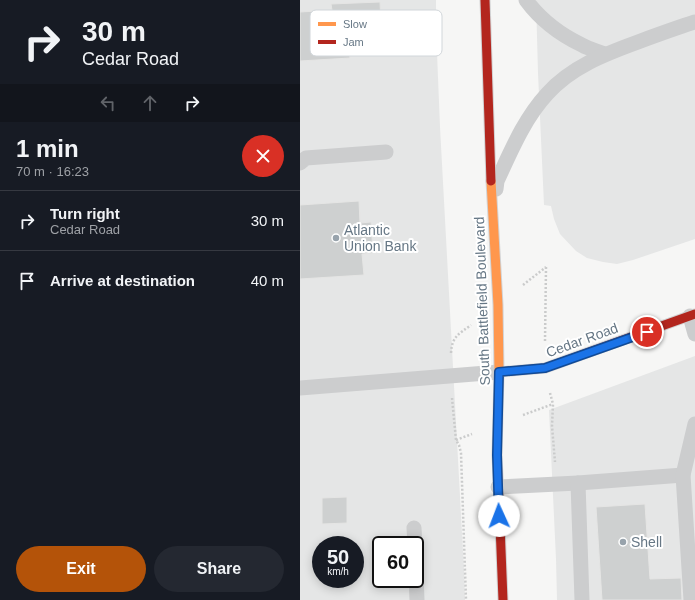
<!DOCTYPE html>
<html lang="en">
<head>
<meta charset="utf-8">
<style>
  :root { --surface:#171b24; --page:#242831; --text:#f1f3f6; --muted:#9ea1a6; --line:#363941; --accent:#b45309 }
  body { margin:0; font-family:Arial,sans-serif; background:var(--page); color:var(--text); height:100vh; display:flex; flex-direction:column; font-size:15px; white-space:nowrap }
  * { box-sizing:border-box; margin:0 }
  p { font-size:13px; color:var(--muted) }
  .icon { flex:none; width:22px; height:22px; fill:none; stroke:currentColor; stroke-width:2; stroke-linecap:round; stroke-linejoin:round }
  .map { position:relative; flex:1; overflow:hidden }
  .panel { display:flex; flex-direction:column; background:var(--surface); width:300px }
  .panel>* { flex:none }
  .hud { background:#171b24; color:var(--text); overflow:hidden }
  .speed { position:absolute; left:12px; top:536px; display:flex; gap:8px; font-size:20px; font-weight:700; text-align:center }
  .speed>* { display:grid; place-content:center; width:52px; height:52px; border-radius:50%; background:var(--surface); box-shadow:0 2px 10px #0003; line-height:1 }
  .speed small { font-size:10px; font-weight:400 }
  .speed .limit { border:2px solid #111; border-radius:6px; background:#fff; color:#111 }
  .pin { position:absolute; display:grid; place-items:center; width:34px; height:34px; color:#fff; margin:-17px; border:2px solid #fff; border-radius:50%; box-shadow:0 1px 4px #0007 }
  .me { position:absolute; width:44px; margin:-22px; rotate:358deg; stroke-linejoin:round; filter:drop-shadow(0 0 3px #0008) }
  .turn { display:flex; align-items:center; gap:14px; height:84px; padding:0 16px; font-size:18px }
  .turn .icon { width:52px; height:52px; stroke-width:2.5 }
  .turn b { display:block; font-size:28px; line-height:34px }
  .lanes { display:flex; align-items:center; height:38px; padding:0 16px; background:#0003; justify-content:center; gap:20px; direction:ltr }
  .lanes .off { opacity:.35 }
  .round { display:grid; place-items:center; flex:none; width:42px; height:42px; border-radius:21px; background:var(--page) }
  .summary { display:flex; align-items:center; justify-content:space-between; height:68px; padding:0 16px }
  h1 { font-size:24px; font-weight:800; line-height:30px }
  .action { display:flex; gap:8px; margin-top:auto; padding:8px 16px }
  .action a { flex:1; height:46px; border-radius:24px; background:var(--accent); color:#fff; font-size:16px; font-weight:800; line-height:46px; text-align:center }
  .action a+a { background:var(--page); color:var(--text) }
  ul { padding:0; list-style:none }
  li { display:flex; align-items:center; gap:12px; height:60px; padding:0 16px; border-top:1px solid var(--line) }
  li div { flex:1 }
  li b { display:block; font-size:15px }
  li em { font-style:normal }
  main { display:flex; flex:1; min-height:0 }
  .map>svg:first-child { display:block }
</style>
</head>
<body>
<main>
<section class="panel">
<div class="hud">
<div class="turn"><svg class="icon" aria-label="right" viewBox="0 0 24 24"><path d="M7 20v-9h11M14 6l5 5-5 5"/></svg><div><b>30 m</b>Cedar Road</div></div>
<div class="lanes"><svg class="icon off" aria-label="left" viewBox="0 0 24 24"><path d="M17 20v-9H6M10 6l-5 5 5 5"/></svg><svg class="icon off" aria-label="ahead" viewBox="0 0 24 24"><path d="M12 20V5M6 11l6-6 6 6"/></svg><svg class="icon" aria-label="right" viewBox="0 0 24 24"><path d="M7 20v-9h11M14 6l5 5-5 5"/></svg></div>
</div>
<div class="summary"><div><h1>1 min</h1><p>70 m · 16:23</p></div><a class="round" style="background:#d93025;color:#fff"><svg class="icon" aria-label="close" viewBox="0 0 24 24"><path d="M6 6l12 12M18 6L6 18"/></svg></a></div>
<ul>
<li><svg class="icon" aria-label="right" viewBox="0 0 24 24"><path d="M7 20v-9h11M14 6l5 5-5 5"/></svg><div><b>Turn right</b><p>Cedar Road</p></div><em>30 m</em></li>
<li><svg class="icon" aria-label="arrive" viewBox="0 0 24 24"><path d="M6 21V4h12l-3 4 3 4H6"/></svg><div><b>Arrive at destination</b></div><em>40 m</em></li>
</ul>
<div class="action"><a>Exit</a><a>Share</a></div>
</section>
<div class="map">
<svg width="395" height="600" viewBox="0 0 395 600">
  <rect width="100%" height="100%" fill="#f6f6f5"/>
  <g fill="#e5e6e6" fill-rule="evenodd">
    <path d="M0,0h136v28l4,99 24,443 1,30h-165zM21,545h34v34h-34zM81,545h34v34h-34z"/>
    <polygon points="236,0 395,0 395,239 333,260 317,264 303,262 287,258 276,251 260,234 254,219 251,206 244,205 238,73"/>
    <polygon points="395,356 395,600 257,600 256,559 249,410"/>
  </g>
  <g fill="#ced0d0" stroke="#e5e5e4">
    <polygon points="80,2 82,49 49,50 50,58 0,61 0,12 32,10 31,4"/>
    <polygon points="59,201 60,223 71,222 73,253 62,254 64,275 0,279 0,205"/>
    <polygon points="47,497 47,523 22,524 22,498"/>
    <polygon points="345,504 350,579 381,578 382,600 302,600 296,507"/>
  </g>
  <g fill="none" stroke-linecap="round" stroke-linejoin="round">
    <g stroke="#d2d2d3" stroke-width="11">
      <polyline id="slow" points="191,181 198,305 199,372 197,455 199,500"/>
    </g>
    <g stroke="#d2d2d3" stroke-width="11">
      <g id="jam">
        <polyline points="185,0 191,181"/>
        <polyline points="199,372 245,368 395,314"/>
        <polyline points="199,500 203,600"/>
      </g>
    </g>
    <g stroke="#cacbcb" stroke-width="2.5" stroke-dasharray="2 2" stroke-linecap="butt">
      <polyline points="223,285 246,267"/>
      <polyline points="245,341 246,267"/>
      <path d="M151,353c1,-17 8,-19 20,-28"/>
      <polyline points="250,393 253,404 252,426 255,462"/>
      <polyline points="152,398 156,440 159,445 161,453 166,600"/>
      <polyline points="223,415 253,404"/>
      <polyline points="156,440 172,434"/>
    </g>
    <g stroke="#cccdce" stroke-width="15">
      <path d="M226,0c14,19 35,35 56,45 7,4 15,6 23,9"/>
      <polyline points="0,163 6,158 86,152"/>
      <path d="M196,189l1,-8c14,-30 27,-62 50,-87 24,-27 58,-40 91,-52 19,-7 38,-14 57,-20"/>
      <polyline points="390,316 395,334"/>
      <polyline points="0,388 199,372"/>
      <polyline points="198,487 278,483"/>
      <polyline points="114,528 115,545"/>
      <polyline points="115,548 117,600"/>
      <polyline points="282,600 278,483 383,475"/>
      <polyline points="391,600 383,475 395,424"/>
    </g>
    <use href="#slow" stroke="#ff974d" stroke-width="9"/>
    <use href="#jam" stroke="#b3261e" stroke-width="9"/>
  </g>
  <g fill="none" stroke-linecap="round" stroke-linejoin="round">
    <g stroke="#114b97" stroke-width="10">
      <polyline id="route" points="199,516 197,455 199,372 245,368 347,332"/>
    </g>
    <use href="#route" stroke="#1a73e8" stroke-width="7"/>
  </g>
  <g fill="#98a3ac" stroke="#fff" stroke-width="1.5">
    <circle cx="36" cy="238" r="4"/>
    <circle cx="323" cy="542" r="4"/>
  </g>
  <g text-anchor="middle" stroke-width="4" stroke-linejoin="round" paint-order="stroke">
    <g font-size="14" fill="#667785" stroke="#fff" text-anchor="start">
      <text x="44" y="235">Atlantic<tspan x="44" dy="16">Union Bank</tspan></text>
      <text x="331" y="547">Shell</text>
    </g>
    <g font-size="14" fill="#667785" stroke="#fff">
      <text transform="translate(182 301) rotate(-92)" y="5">South Battlefield Boulevard</text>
      <text transform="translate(282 340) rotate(-20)" y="5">Cedar Road</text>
    </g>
  </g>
  <rect x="10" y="10" width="132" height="46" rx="6" fill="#fff" stroke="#d1d6da" stroke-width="1"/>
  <rect x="18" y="22" width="18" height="4" fill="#ff974d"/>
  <rect x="18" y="40" width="18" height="4" fill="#b3261e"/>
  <g font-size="11" fill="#667785">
    <text x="43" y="28">Slow</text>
    <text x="43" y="46">Jam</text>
  </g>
</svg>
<div class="speed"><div>50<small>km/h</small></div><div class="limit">60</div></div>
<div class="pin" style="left:347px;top:332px;background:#d93025"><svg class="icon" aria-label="arrive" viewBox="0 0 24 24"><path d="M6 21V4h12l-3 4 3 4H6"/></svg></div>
<svg class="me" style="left:199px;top:516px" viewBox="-20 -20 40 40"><circle r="19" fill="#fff"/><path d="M0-13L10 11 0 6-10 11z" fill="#1a73e8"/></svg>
</div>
</main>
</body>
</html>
